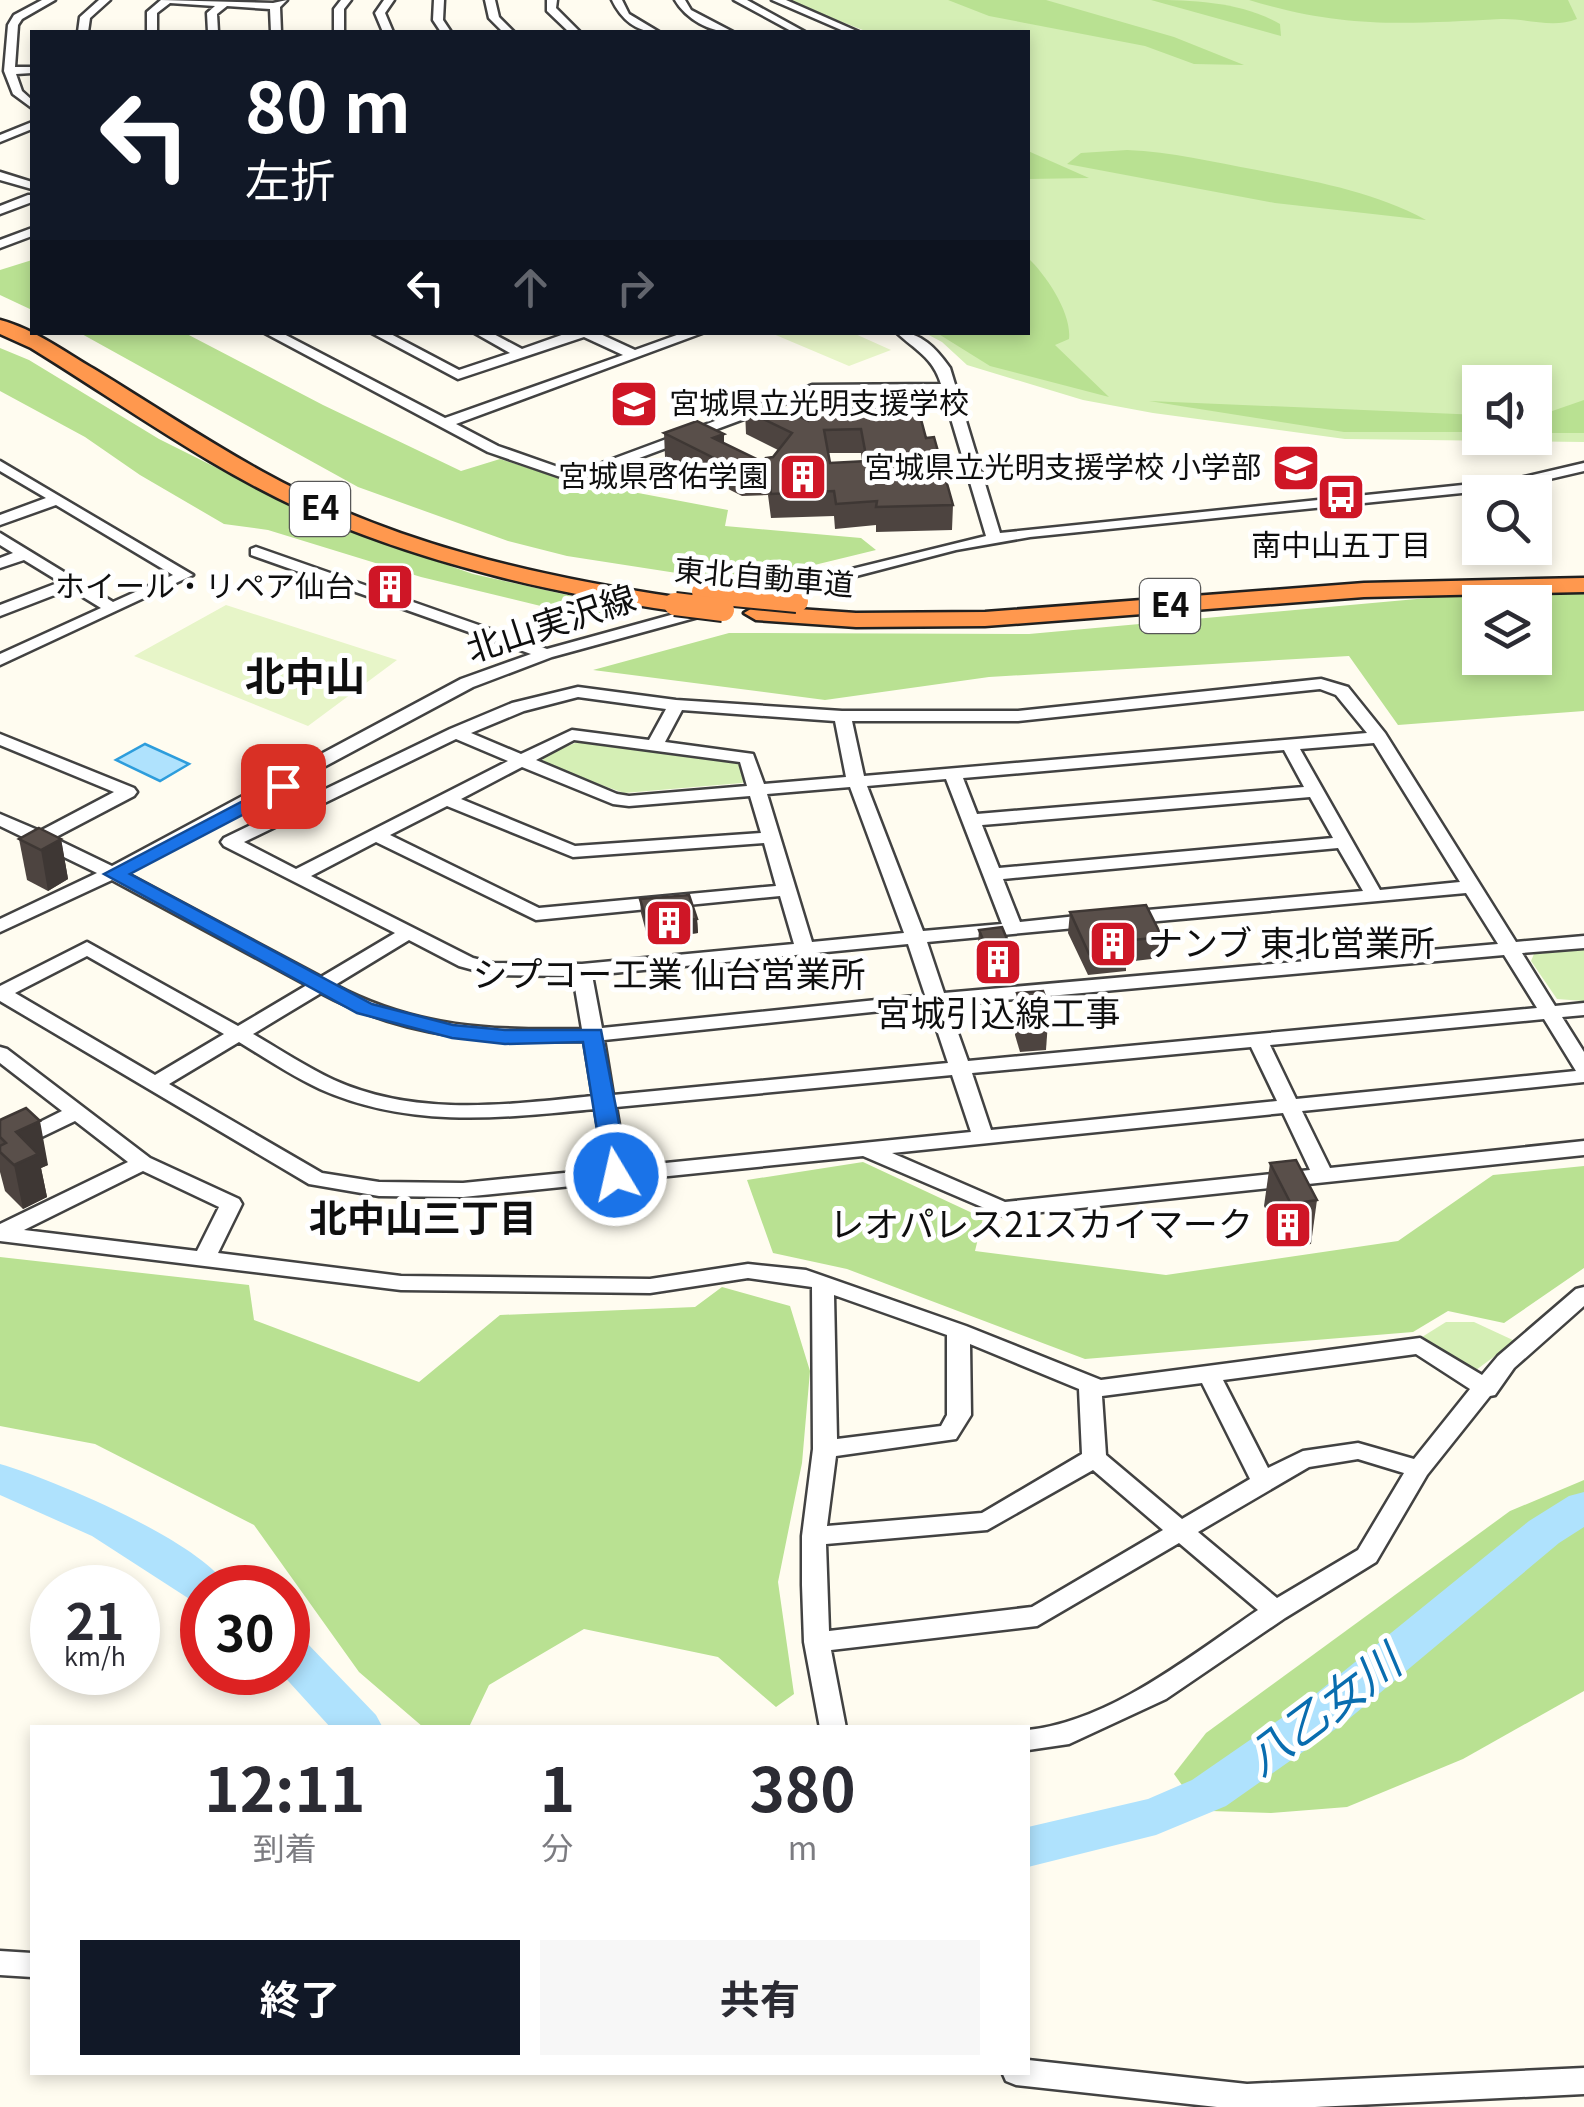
<!DOCTYPE html>
<html lang="ja">
<head>
<meta charset="utf-8">
<style>
  :root { --surface:#fff; --page:#f7f7f7; --text:#2b2b33; --muted:#7c7c81; --accent:#111827 }
  body { margin:0; font-family:Georgia,"Noto Sans JP",serif; background:var(--page); color:var(--text); height:100vh; display:flex; flex-direction:column; font-size:38px; white-space:nowrap }
  * { box-sizing:border-box; margin:0 }
  p { font-size:32px; color:var(--muted) }
  .icon { flex:none; width:55px; height:55px; fill:none; stroke:currentColor; stroke-width:2; stroke-linecap:round; stroke-linejoin:round }
  .map { position:relative; flex:1; overflow:hidden }
  .side { position:absolute; left:30px; top:1725px; width:1000px; height:350px; display:flex; flex-direction:column; background:var(--surface); border-radius:0px; box-shadow:0 5px 15px #0003 }
  .side>* { flex:none }
  .hud { position:absolute; left:30px; top:30px; width:1000px; height:305px; border-radius:0px; box-shadow:0 5px 15px #0003; background:#111827; color:#fff; overflow:hidden }
  .tools { position:absolute; left:1462px; top:365px; display:grid; gap:20px }
  .tools a { display:grid; place-items:center; width:90px; height:90px; border-radius:0px; background:var(--surface); box-shadow:0 5px 15px #0003; font-size:50px }
  .speed { position:absolute; left:30px; top:1565px; display:flex; gap:20px; font-size:50px; font-weight:700; text-align:center }
  .speed>* { display:grid; place-content:center; width:130px; height:130px; border-radius:50%; background:var(--surface); box-shadow:0 5px 15px #0003; line-height:1 }
  .speed small { font-size:25px; font-weight:400 }
  .speed .limit { border:15px solid #d22; background:#fff; color:#111 }
  .pin { position:absolute; display:grid; place-items:center; width:85px; height:85px; color:#fff; margin:-42px; border-radius:20px; box-shadow:0 5px 15px #0006 }
  .me { position:absolute; width:110px; margin:-55px; rotate:351deg; stroke-linejoin:round; filter:drop-shadow(0 0 8px #0008) }
  .turn { display:flex; align-items:center; gap:35px; height:210px; padding:0 50px; font-size:45px }
  .turn .icon { width:130px; height:130px; stroke-width:2.5 }
  .turn b { display:block; font-size:70px; line-height:85px }
  .lanes { display:flex; align-items:center; height:95px; padding:0 50px; background:#0003; justify-content:center; gap:50px; direction:ltr }
  .lanes .off { opacity:.35 }
  .eta { display:flex; justify-content:space-evenly; align-items:center; height:170px; text-align:center }
  .eta b { font-size:60px; font-weight:700; line-height:70px }
  .button { display:flex; gap:20px; margin-top:auto; padding:20px 50px }
  .button a { flex:1; height:115px; border-radius:0px; background:var(--accent); color:#fff; font-size:40px; font-weight:700; line-height:115px; text-align:center }
  .button a+a { background:var(--page); color:var(--text) }
  .map>svg:first-child { display:block }
</style>
</head>
<body>
<div class="map">
<svg width="1584" height="2107" viewBox="0 0 1584 2107">
  <rect width="100%" height="100%" fill="#fffcf0"/>
  <g fill="#d5efb5" fill-rule="evenodd">
    <path d="M785,0h799v442l-239,-3 -192,-26 -70,-13 -116,-35 -25,-23 -17,-9 103,-1v-300h-160zM1480,382h55v56h-55z"/>
    <polygon points="580,741 734,757 749,778 742,783 624,793 545,765 542,757"/>
    <polygon points="1584,950 1584,1001 1557,999 1531,961 1534,954"/>
    <polygon points="1446,1322 1474,1322 1515,1341 1472,1373 1422,1337"/>
  </g>
  <g fill="#b9e192" fill-rule="evenodd">
    <polygon points="948,0 1046,0 1174,37 1244,65 1194,64 1145,46 989,16"/>
    <path d="M1151,0c44,0 90,2 129,24l1,12z"/>
    <path d="M1249,0h319l9,19c-25,10 -50,-1 -76,0 -97,5 -156,10 -252,-19z"/>
    <path d="M1127,150c45,2 86,12 130,20 59,12 115,21 169,50l-151,-17 -208,-39 14,-11z"/>
    <polygon points="1028,151 1089,178 1028,179"/>
    <path d="M1028,258c18,17 44,55 41,81l-14,6 54,52 -119,-31 -53,-33 91,-1z"/>
    <polygon points="32,260 32,310 0,295 0,270"/>
    <polygon points="80,333 185,333 323,405 461,471 500,459 559,478 728,510 725,526 861,538 876,550 741,583 567,556 508,541 358,487"/>
    <polygon points="0,348 29,360 159,439 327,523 473,574 626,608 590,618 421,577 268,530 224,524 140,475 85,437 0,391"/>
    <polygon points="1584,400 1584,433 1535,433 1535,417"/>
    <polygon points="1149,401 1480,415 1480,432 1344,432"/>
    <path d="M1483,593h101v118l-186,14 -49,-69 -360,21 -164,23 -232,-30 136,-37 300,1zM1480,602h55v56h-55z"/>
    <polygon points="863,1162 983,1218 975,1251 1166,1275 1398,1241 1493,1175 1584,1166 1584,1268 1504,1323 1448,1311 1413,1332 1085,1359 847,1269 773,1253 747,1180"/>
    <polygon points="0,1257 249,1285 254,1320 419,1382 500,1315 695,1307 722,1287 790,1306 810,1371 802,1463 778,1582 794,1694 776,1707 718,1657 584,1629 489,1685 469,1727 423,1727 359,1672 254,1525 95,1444 0,1426"/>
    <polygon points="1584,1480 1584,1691 1463,1759 1347,1807 1271,1813 1211,1811 1194,1802 1174,1774 1206,1733 1510,1511"/>
  </g>
  <g fill="#e7f5c8">
    <polygon points="771,333 853,333 891,350 849,366"/>
    <polygon points="226,605 397,660 308,726 134,656"/>
  </g>
  <polygon fill="#afe2fd" stroke="#2d9ddc" stroke-width="2.5" points="145,744 189,764 160,781 116,760"/>
  <g fill="none" stroke-linecap="round" stroke-linejoin="round">
    <g fill="#afe2fd" fill-rule="evenodd">
      <path d="M0,1464c52,15 203,78 228,124h-26v15l-11,-3 -99,-64 -92,-41z"/>
      <polygon points="1584,1492 1584,1527 1559,1543 1344,1723 1226,1806 1156,1835 1028,1867 1028,1827 1148,1799 1192,1780 1312,1697 1529,1521 1569,1496"/>
      <polygon points="288,1635 304,1640 376,1715 383,1728 331,1728 280,1672 288,1672"/>
    </g>
    <g stroke="#424242" stroke-width="5">
      <g id="minor">
        <polygon points="42,0 55,0 22,19 18,25 15,67 32,67 32,73 16,74 22,91 32,100 32,108 13,94 4,71 8,25 14,15"/>
        <polygon points="99,0 110,0 90,18 88,32 78,32 80,17"/>
        <polygon points="161,0 273,3 287,0 280,7 281,32 271,32 270,9 227,6 217,14 218,32 208,32 207,13 215,6 170,3 157,13 157,32 147,32 147,12"/>
        <polygon points="341,0 351,0 344,9 344,32 334,32 334,9"/>
        <polygon points="384,0 394,0 385,13 393,32 383,32 375,13"/>
        <polygon points="434,0 444,0 443,20 451,32 441,32 433,20"/>
        <polygon points="485,0 495,0 499,17 514,32 503,32 489,18"/>
        <polygon points="547,0 557,0 556,8 580,32 569,32 547,11"/>
        <path d="M612,0h10l7,14 30,18c-22,1 -38,-13 -47,-32z"/>
        <path d="M675,0h10l6,10 42,22c-22,1 -47,-13 -58,-32z"/>
        <polygon points="734,0 747,0 805,32 793,32"/>
        <polygon points="772,0 786,0 859,32 846,32"/>
        <polygon points="32,122 32,129 0,142 0,135"/>
        <polygon points="0,172 32,182 32,189 0,180"/>
        <polygon points="28,195 32,195 32,202 0,214 0,206"/>
        <polygon points="32,228 32,236 0,248 0,240"/>
        <path d="M263,332h17l165,86 178,-63 -39,-18 -126,42 -88,-47h17l72,38 51,-17 -37,-21h17l32,17 48,-17h26l39,18 50,-18h20l-249,92 42,22 77,27 237,-88 129,-1c-8,-27 -26,-34 -45,-52 25,0 40,16 54,36l50,165 511,-53 73,-17v8l-73,17 -481,49 -74,13 -192,50 -6,-2v-6l228,-56 -43,-144 -129,1 -239,89 -87,-30z"/>
        <polygon points="0,461 193,575 0,665 0,654 101,608 70,589 0,616 0,605 60,582 24,560 0,568 0,558 13,553 0,545 0,533 113,602 173,575 56,505 0,525 0,515 46,498 0,471"/>
        <path d="M256,547l291,102 160,-44 8,5 -2,3 -161,44 -79,30 -347,186 195,104 74,-44 -171,-87 -3,-4 3,-4 226,-109 62,-26 66,-16 98,13 166,11h176l303,-32 27,8 37,46 131,209 68,-6v12l-62,5 33,53 29,-3v12l-22,2 22,35v30l-282,29 28,57 254,-27v14l-581,61 -140,-60 -400,41 -84,-1 -70,-12 -309,-183v-15l87,-44 151,84 69,-41 -195,-105 -112,52v-13l97,-46 -97,-47v-12l40,17 74,-39 -114,-47v-11l134,54 3,4 -3,4 -80,42 58,28 349,-187 70,-25 -280,-99v-6zM1320,689l16,6 31,38 -503,43 -12,-55h166zM578,697l88,12 -17,31 -77,-10 -51,24 -50,-21 53,-22zM682,710l153,11 11,56 -82,7 -11,-30 -88,-12zM456,739l52,22 -212,108 -52,-27zM574,740l166,22 7,24 -118,10 -12,-2 -81,-34zM1374,743l86,139 -80,8 -80,-141zM1284,750l20,37 -327,27 -14,-36zM522,767l91,37 16,2 121,-10 11,37 -186,13 -114,-47zM946,779l56,145 -79,7 -56,-145zM850,787l54,146 -92,9 -45,-148zM1310,797l23,41 -334,30 -17,-43zM447,806l126,51 191,-14 12,43 -237,22 -149,-73zM376,842l160,78 244,-24 14,48 -212,20 -89,-1 -20,-5 -162,-82zM1338,848l25,43 -238,21 -9,6 9,6 341,-31 32,51 -554,49 -17,-51 169,-16 9,-6 -9,-6 -76,8 -17,-43zM409,940l50,26 33,9 81,1 9,53c-90,2 -166,-1 -247,-44zM908,944l17,51 -323,33 -10,-53zM1504,955l33,53 -569,53 -20,-56zM87,956l137,78 -69,41 -140,-82zM321,993c86,46 169,50 263,48l9,55c-86,9 -177,21 -259,-16 -28,-13 -55,-31 -81,-46zM929,1006l19,57 -335,32 -9,-55zM1544,1019l32,52 -280,28 -26,-54zM239,1042c26,16 53,34 81,47 90,40 181,29 275,20l10,60 -142,14 -84,-1 -57,-9 -153,-89zM1251,1047l26,54 -286,29 -19,-57zM952,1075l19,57 -345,35 -10,-60zM1283,1113l27,57 -305,32 -113,-49z"/>
        <path d="M0,1047l7,2 143,109 89,41 3,5 -24,49 183,23 249,3 98,-15 58,6 160,56 135,54 319,-42 62,37 16,-19 78,-67 8,-2v19l-70,62 -19,27 -5,1 -63,79 -51,87 -91,56 -119,81 -97,45 -41,6v-20c83,-9 162,-74 230,-120l-79,-67 -142,83 -206,24 15,78h-26l-16,-86 -2,-57v-49l11,-87 -1,-162 -64,-9 -98,15 -249,-3 -401,-49v-17l128,-62 -53,-41 -75,36v-15l62,-31 -62,-48zM143,1171l76,36 -22,44 -173,-21zM834,1295l113,40v80l-6,11 -104,13zM970,1344l109,45 3,65 -100,59 -155,13 9,-70 120,-17 15,-24zM1416,1354l54,35 -56,70 -56,-16 -55,8 -35,17 -45,-88zM1202,1383l48,96 -68,40 -76,-64 -4,-59zM1358,1459l46,14 -46,77 -81,48 -79,-66 111,-65zM1093,1470l70,60 -131,77 -203,24 -3,-87 161,-14z"/>
        <polygon points="0,1951 32,1953 32,1977 0,1975"/>
        <polygon points="1028,2060 1247,2084 1584,2068 1584,2094 1315,2107 1217,2107 1016,2085 1006,2081 1002,2072 1028,2072"/>
      </g>
    </g>
    <g stroke="#202020" stroke-width="5">
      <g id="highway">
        <path d="M0,320c34,9 65,32 94,49 56,34 111,71 169,103 126,70 270,104 412,125l12,7 -12,7c-121,-18 -240,-45 -354,-93 -102,-43 -196,-112 -290,-170l-31,-14z"/>
        <polygon points="1584,578 1584,592 1364,597 985,626 856,627 756,620 744,613 756,606 856,613 985,612 1364,583"/>
      </g>
    </g>
    <use href="#minor" fill="#fff" fill-rule="evenodd"/>
    <use href="#highway" fill="#ff984e" fill-rule="evenodd"/>
    <g stroke="#202020" stroke-width="26" stroke-linecap="butt">
      <g id="highway-bridge">
        <polyline points="703,592 797,601"/>
        <polyline points="675,604 723,610"/>
      </g>
    </g>
    <use href="#highway-bridge" stroke="#ff984e" stroke-width="22"/>
  </g>
  <g fill="#4d4440" fill-rule="evenodd">
    <path d="M799,400l127,38 27,67 -1,25 -76,2v-7l-41,4 -1,-13 -63,2 -3,-23 -26,1 -77,-39 -1,-24 60,1v9l42,21 12,-14 -32,-16 -1,-24 54,6zM828,453h33l1,8 -32,2z"/>
    <polygon points="19,839 61,839 68,879 48,891 27,880"/>
    <polygon points="640,899 697,919 698,933 648,939 641,913"/>
    <polygon points="1070,912 1162,937 1160,958 1126,962 1126,971 1088,975 1068,933"/>
    <polygon points="979,930 1019,968 1018,983 994,981 978,944"/>
    <polygon points="1017,993 1049,1008 1046,1050 1020,1052 1015,1035"/>
    <polygon points="0,1120 48,1165 41,1168 47,1197 23,1209 5,1191 0,1172"/>
    <polygon points="1270,1163 1317,1200 1311,1244 1285,1247 1264,1206"/>
  </g>
  <g fill="#3e3734">
    <polygon points="724,434 724,458 713,438"/>
    <polygon points="61,839 68,879 48,891 41,850"/>
    <polygon points="697,919 698,933 648,939 648,925"/>
    <polygon points="40,1121 48,1165 41,1168 47,1197 23,1209 14,1165 16,1132"/>
  </g>
  <g fill="#594f4a" stroke="#3e3734" stroke-width="2.5" fill-rule="evenodd">
    <path d="M915,397l11,41 8,-1 19,68 -77,2 1,-6 -41,3 -2,-13 -63,3 -3,-23 -26,1 -78,-39 33,-12 27,13 -11,4 54,26 -1,-6 7,-1 19,-24 -47,-23 22,-8 40,18 -8,-20zM861,429l6,32 -37,2 -6,-33z"/>
    <polygon points="39,828 61,839 41,850 19,839"/>
    <polygon points="689,895 697,919 648,925 640,899"/>
    <polygon points="1146,905 1162,937 1123,941 1127,950 1089,954 1070,912"/>
    <polygon points="1002,927 1019,968 994,966 979,930"/>
    <polygon points="1043,991 1049,1008 1023,1010 1017,993"/>
    <polygon points="26,1108 40,1121 16,1132 38,1154 14,1165 0,1152 0,1146 6,1143 0,1137 0,1120"/>
    <polygon points="1296,1160 1317,1200 1291,1204 1270,1163"/>
  </g>
  <polygon fill="#1a73e8" stroke="#114b97" stroke-width="2.5" points="283,780 290,781 290,790 130,874 372,1004 453,1025 505,1030 601,1030 629,1175 625,1180 616,1182 604,1175 583,1042 505,1044 452,1038 357,1013 104,874"/>
  <defs>
    <g id="school-square" transform="scale(2.5)"><rect x="-9" y="-9" width="18" height="18" rx="4" fill="#cf1626" stroke="#fff"/><path d="M0-5L7-2L0 1L-7-2ZM-4 1L0 2.5L4 1V4Q0 6-4 4Z" fill="#fff"/></g>
    <g id="building-square" transform="scale(2.5)"><rect x="-9" y="-9" width="18" height="18" rx="4" fill="#cf1626" stroke="#fff"/><path d="M-4-6H4V6H1V3H-1V6H-4ZM-2.5-4.3h1.7v1.8h-1.7ZM.8-4.3h1.7v1.8H.8ZM-2.5-1h1.7V.8h-1.7ZM.8-1h1.7V.8H.8Z" fill="#fff"/></g>
    <g id="bus-square" transform="scale(2.5)"><rect x="-9" y="-9" width="18" height="18" rx="4" fill="#cf1626" stroke="#fff"/><path d="M-5-6H5V4H4V6H2V4H-2V6H-4V4H-5ZM-3.5-4V0h7V-4ZM-3.5 1.2v1.5H-2V1.2ZM2 1.2v1.5H3.5V1.2Z" fill="#fff"/></g>
  </defs>
  <g fill-rule="evenodd">
    <use href="#school-square" x="634" y="404"/>
    <use href="#school-square" x="1296" y="468"/>
    <use href="#building-square" x="803" y="477"/>
    <use href="#bus-square" x="1341" y="497"/>
    <use href="#building-square" x="390" y="587"/>
    <use href="#building-square" x="669" y="923"/>
    <use href="#building-square" x="1113" y="944"/>
    <use href="#building-square" x="998" y="962"/>
    <use href="#building-square" x="1288" y="1225"/>
  </g>
  <g text-anchor="middle" stroke-width="10" stroke-linejoin="round" paint-order="stroke">
    <g font-size="30" fill="#0f0f0f" stroke="#fff" text-anchor="end">
      <text x="669" y="414" text-anchor="start">宮城県立光明支援学校</text>
      <text x="1261" y="478">宮城県立光明支援学校 小学部</text>
      <text x="768" y="487">宮城県啓佑学園</text>
      <text x="1341" y="556" text-anchor="middle">南中山五丁目</text>
      <text x="355" y="597">ホイール・リペア仙台</text>
    </g>
    <g font-size="30" fill="#0f0f0f" stroke="#fff">
      <text transform="translate(764 578) rotate(5)" y="10">東北自動車道</text>
    </g>
    <g fill="#fff" stroke="#575757" stroke-width="2.5">
      <rect x="290" y="482" width="60" height="54" rx="8"/>
      <rect x="1140" y="579" width="60" height="54" rx="8"/>
    </g>
    <g font-size="32" font-weight="bold" fill="#0f0f0f">
      <text x="320" y="520">E4</text>
      <text x="1170" y="617">E4</text>
    </g>
    <g font-size="35" fill="#0f0f0f" stroke="#fff">
      <text transform="translate(551 624) rotate(-18)" y="12">北山実沢線</text>
    </g>
    <g font-size="35" fill="#0f0f0f" stroke="#fff">
      <text x="1148" y="956" text-anchor="start">ナンブ 東北営業所</text>
      <text x="669" y="987">シプコー工業 仙台営業所</text>
      <text x="998" y="1026">宮城引込線工事</text>
      <text x="1253" y="1237" text-anchor="end">レオパレス21スカイマーク</text>
    </g>
    <g font-size="38" font-weight="bold" fill="#0f0f0f" stroke="#fff">
      <text x="423" y="1232">北中山三丁目</text>
    </g>
    <g font-size="40" font-weight="bold" fill="#0f0f0f" stroke="#fff">
      <text x="305" y="691">北中山</text>
    </g>
    <g font-size="45" font-style="italic" fill="#096daf" stroke="#fff">
      <text transform="translate(1323 1710) rotate(-37)" y="16">八乙女川</text>
    </g>
  </g>
</svg>
<div class="tools">
<a><svg class="icon" aria-label="sound" viewBox="0 0 24 24"><path d="M4 9h4l5-4v14l-5-4H4zM17 9q2 3 0 6"/></svg></a>
<a><svg class="icon" aria-label="search" viewBox="0 0 24 24"><circle cx="10" cy="10" r="6"/><path d="M15 15l6 6"/></svg></a>
<a><svg class="icon" aria-label="layers" viewBox="0 0 24 24"><path d="M12 4l9 5-9 5-9-5zM3 14l9 5 9-5"/></svg></a>
</div>
<div class="speed"><div>21<small>km/h</small></div><div class="limit">30</div></div>
<div class="pin" style="left:283px;top:786px;background:#d93025"><svg class="icon" aria-label="arrive" viewBox="0 0 24 24"><path d="M6 21V4h12l-3 4 3 4H6"/></svg></div>
<svg class="me" style="left:616px;top:1175px" viewBox="-20 -20 40 40"><circle r="17" fill="#1a73e8" stroke="#fff" stroke-width="3"/><path d="M0-11L8 9 0 5-8 9z" fill="#fff"/></svg>
<div class="hud">
<div class="turn"><svg class="icon" aria-label="left" viewBox="0 0 24 24"><path d="M17 20v-9H6M10 6l-5 5 5 5"/></svg><div><b>80 m</b>左折</div></div>
<div class="lanes"><svg class="icon" aria-label="left" viewBox="0 0 24 24"><path d="M17 20v-9H6M10 6l-5 5 5 5"/></svg><svg class="icon off" aria-label="ahead" viewBox="0 0 24 24"><path d="M12 20V5M6 11l6-6 6 6"/></svg><svg class="icon off" aria-label="right" viewBox="0 0 24 24"><path d="M7 20v-9h11M14 6l5 5-5 5"/></svg></div>
</div>
<section class="side">
<div class="eta">
<div><b>12:11</b><p>到着</p></div>
<div><b>1</b><p>分</p></div>
<div><b>380</b><p>m</p></div>
</div>
<div class="button"><a>終了</a><a>共有</a></div>
</section>
</div>
</body>
</html>
